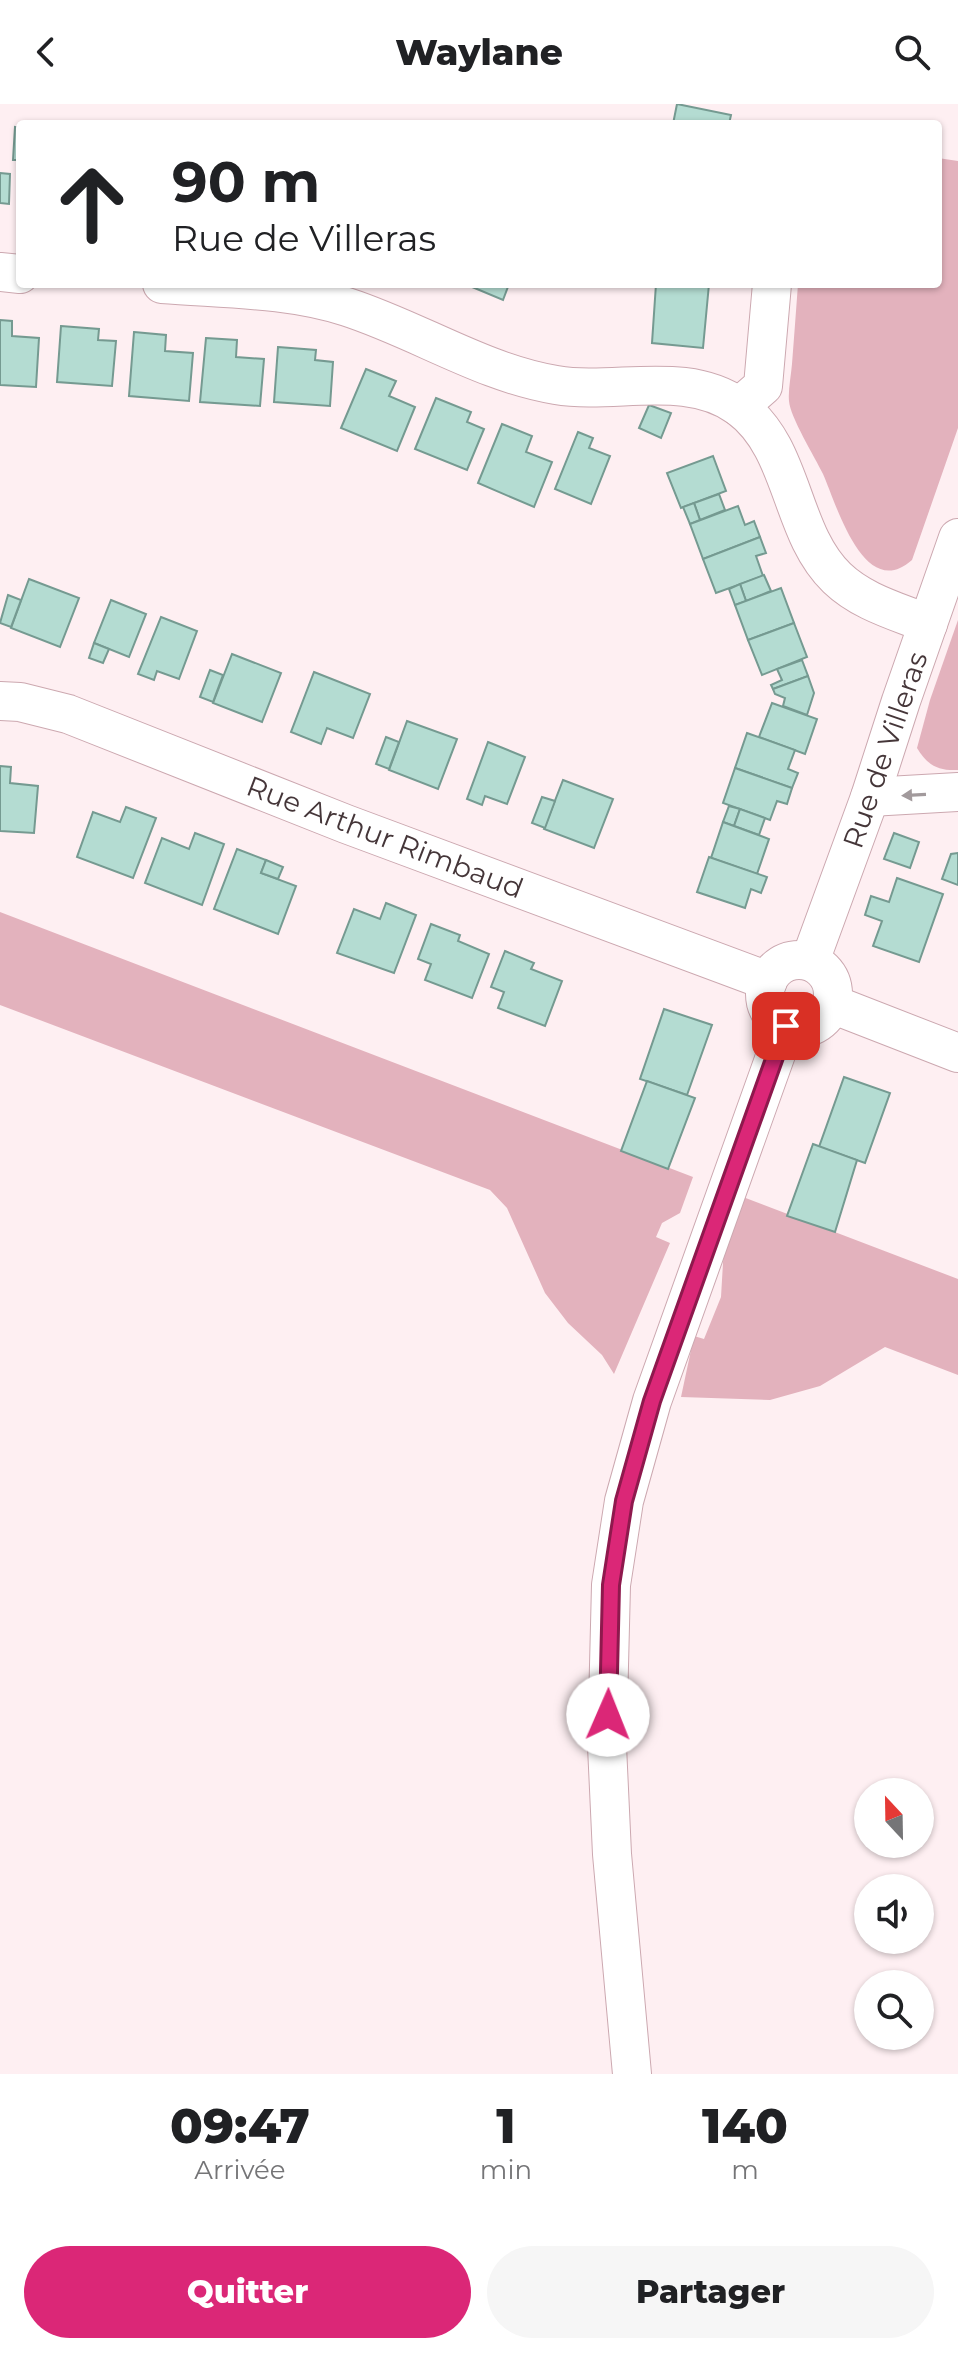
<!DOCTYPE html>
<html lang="fr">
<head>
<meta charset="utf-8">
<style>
  :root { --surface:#fff; --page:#f6f6f6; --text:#202124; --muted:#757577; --accent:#db2777 }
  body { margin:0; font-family:Montserrat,sans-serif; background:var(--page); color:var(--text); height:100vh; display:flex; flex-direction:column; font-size:30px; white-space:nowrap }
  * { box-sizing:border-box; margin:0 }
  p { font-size:26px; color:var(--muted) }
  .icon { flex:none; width:44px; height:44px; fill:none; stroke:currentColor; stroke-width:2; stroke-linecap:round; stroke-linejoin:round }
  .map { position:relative; height:1970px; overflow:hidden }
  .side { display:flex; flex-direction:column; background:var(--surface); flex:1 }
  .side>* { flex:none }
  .top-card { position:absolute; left:16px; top:16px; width:926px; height:168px; border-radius:8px; box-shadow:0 2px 6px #0004; background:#fff; color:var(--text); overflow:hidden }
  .needle { width:52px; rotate:338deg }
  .controls { position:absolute; left:854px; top:1674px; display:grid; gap:16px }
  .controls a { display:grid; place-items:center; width:80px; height:80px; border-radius:50%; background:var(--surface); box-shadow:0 2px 6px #0004; font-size:40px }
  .pin { position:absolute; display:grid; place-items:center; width:68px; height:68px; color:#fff; margin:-34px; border-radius:16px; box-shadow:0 4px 12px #0006 }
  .me { position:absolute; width:88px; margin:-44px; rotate:1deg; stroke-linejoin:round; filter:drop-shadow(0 0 6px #0008) }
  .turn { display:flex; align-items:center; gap:28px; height:168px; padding:0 24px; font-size:36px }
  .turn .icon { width:104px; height:104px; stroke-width:2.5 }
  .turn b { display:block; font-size:56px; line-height:68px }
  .eta { display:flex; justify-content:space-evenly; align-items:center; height:136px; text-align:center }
  .eta b { font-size:48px; font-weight:800; line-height:56px }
  .action { display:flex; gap:16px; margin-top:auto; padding:16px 24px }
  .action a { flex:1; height:92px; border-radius:48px; background:var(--accent); color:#fff; font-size:32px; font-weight:800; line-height:92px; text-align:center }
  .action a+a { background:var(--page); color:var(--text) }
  header { display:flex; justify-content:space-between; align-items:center; height:104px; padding:0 24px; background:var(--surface); font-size:36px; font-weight:800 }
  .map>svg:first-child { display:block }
</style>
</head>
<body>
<header><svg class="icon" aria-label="back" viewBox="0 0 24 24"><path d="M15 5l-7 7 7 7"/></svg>Waylane<svg class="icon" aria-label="search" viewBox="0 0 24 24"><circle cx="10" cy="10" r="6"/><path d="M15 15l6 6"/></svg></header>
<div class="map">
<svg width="958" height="1970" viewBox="0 0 958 1970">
  <rect width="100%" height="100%" fill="#feeff2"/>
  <g fill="#e3b2bd">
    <path d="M938,54l20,3v267l-46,132c-48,43 -76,-57 -89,-86 -8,-17 -33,-57 -34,-73 -1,-11 2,-25 3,-37 2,-26 4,-53 6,-80h140z"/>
    <path d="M958,516v150c-20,1 -31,-5 -41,-22l13,-48z"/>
    <polygon points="0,808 693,1073 680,1109 662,1119 656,1133 670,1139 614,1270 602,1251 568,1219 545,1189 507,1104 490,1086 0,901"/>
    <polygon points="743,1093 958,1175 958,1271 885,1243 820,1282 770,1296 681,1293 694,1232 704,1235 721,1193 724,1142"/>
  </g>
  <g fill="#b4dcd2" stroke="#759a91" stroke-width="2">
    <polygon points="677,0 731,11 729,20 673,20"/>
    <polygon points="15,23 20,24 20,56 13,56"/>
    <polygon points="0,69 10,70 9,100 0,99"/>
    <polygon points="465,180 509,180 503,196"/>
    <polygon points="656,180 709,180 703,244 652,239"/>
    <polygon points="0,216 12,217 12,232 39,234 36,283 0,281"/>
    <polygon points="61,222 99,225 98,236 116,237 112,282 57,278"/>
    <polygon points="134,228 166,231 165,247 193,249 189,297 129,292"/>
    <polygon points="206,234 237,236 236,253 264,255 260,302 200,298"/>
    <polygon points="278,243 316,246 315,256 333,258 330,302 274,298"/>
    <polygon points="366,265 396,277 389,292 415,303 397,347 341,324"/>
    <polygon points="436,294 471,308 467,318 484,325 467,366 415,345"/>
    <polygon points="649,301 671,309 661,334 639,324"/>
    <polygon points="502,320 532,332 526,348 552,358 534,403 478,379"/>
    <polygon points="578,328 593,334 589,344 610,352 591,400 555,385"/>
    <polygon points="713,352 726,387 681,404 667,369"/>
    <polygon points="719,390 725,406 700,416 694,399"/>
    <polygon points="694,399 700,416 690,420 683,403"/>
    <polygon points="738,402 745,421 754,417 760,433 703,455 690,420"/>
    <polygon points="760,433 766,449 756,452 763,472 716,489 703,455"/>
    <polygon points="764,471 771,487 746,497 740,480"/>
    <polygon points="29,475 79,494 60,543 11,524"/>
    <polygon points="740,480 746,497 735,501 729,485"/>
    <polygon points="781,484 794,519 748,536 735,501"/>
    <polygon points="8,491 21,496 11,523 0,519"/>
    <polygon points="111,496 146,510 129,553 94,539"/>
    <polygon points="161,513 197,527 179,575 157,567 154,576 138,570"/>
    <polygon points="794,519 807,553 762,571 748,536"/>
    <polygon points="94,539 109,545 103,559 89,554"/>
    <polygon points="232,550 281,569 262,618 213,599"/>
    <polygon points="802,556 808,572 773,585 771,581 782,576 777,565"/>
    <polygon points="210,566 223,571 213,598 200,593"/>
    <polygon points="314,568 370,590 353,634 327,624 321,640 291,628"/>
    <polygon points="808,572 814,589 807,611 783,602 785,594 775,590 773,585"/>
    <polygon points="772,599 817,615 805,650 759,633"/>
    <polygon points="407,617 457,635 438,685 389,666"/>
    <polygon points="747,629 795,646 788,665 798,669 792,684 735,664"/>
    <polygon points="386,633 399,638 389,665 376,660"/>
    <polygon points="488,638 525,653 507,700 485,692 482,701 467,695"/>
    <polygon points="0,662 11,663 10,679 38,682 34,729 0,727"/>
    <polygon points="735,664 792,684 787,700 777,697 770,716 723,699"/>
    <polygon points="563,676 613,695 594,744 544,725"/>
    <polygon points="542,693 555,697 545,724 532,719"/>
    <polygon points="729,702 740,705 734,722 723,718"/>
    <polygon points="126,703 156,714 133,774 77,753 93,708 120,718"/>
    <polygon points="740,705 765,714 759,731 734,722"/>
    <polygon points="723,718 769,735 757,770 711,754"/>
    <polygon points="195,729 224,740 202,801 145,779 162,734 189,745"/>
    <polygon points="894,729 919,738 910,764 884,755"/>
    <polygon points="237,745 266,756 261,769 296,782 278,830 214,805"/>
    <polygon points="958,749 958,781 942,775 951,750"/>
    <polygon points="709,753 767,773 761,789 751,785 745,804 697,788"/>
    <polygon points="266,756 283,763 278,775 261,769"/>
    <polygon points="897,774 943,790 919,858 873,842 882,817 865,811 871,792 889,798"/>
    <polygon points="386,799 416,811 394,869 337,849 354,805 380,815"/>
    <polygon points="431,820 460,831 458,837 489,850 472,894 425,876 431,860 418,855"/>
    <polygon points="505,847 534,859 531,865 562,877 545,922 498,904 504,888 491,883"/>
    <polygon points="664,905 712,921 687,991 640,975"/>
    <polygon points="844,973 890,989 865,1059 819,1043"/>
    <polygon points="647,977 695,994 668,1065 621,1047"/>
    <polygon points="813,1040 857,1056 835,1128 787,1112"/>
  </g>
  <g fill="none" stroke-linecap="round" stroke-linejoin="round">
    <g stroke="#cca8b0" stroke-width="40">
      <g id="minor">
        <polyline points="0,168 20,170"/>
        <path d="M162,180c62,5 126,4 185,23 71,23 136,66 209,78 59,10 131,-16 183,22 56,41 50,125 98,171 25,24 59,33 91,46"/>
        <polyline points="739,303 763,282 772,180"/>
        <polyline points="0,597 20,598 68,610 346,720 768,877"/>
        <polyline points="870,693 958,688"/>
        <circle cx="799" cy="890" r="34"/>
        <polyline points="810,857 870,693 901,597 958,434"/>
        <polyline points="832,900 958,949"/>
        <polyline points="632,1970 612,1750 607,1642 611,1481 624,1397 652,1297 786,922"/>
      </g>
    </g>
    <use href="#minor" stroke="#fff" stroke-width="38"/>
  </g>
  <defs><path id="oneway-solid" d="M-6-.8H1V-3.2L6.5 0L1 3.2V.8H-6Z" transform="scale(2)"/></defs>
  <use fill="#a29a9c" href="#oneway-solid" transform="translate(914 691) rotate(177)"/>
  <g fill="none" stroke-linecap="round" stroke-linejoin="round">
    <g stroke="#8e194d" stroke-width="20">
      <polyline id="route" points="608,1611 611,1481 624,1397 652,1297 786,922"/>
    </g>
    <use href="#route" stroke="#db2777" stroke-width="14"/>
  </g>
  <g text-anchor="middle" stroke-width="7" stroke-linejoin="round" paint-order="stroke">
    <g font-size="28" fill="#453639" stroke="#fff">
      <text transform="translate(885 646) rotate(-71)" y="10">Rue de Villeras</text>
      <text transform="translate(385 733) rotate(21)" y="10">Rue Arthur Rimbaud</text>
    </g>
  </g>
</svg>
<div class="controls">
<a><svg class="needle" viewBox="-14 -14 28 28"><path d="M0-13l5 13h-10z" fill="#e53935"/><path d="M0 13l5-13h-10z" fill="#757577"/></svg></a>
<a><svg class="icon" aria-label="sound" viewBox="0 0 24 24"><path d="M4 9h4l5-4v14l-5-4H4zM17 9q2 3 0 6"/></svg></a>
<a><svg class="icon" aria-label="search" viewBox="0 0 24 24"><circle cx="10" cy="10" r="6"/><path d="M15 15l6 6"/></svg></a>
</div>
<div class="pin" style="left:786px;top:922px;background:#d93025"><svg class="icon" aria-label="arrive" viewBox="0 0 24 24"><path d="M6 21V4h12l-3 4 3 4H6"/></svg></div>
<svg class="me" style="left:608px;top:1611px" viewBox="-20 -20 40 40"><circle r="19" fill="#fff"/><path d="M0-13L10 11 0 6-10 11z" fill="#db2777"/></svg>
<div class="top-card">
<div class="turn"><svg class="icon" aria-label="ahead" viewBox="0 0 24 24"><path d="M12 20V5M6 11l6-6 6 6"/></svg><div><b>90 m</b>Rue de Villeras</div></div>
</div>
</div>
<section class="side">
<div class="eta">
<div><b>09:47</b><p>Arrivée</p></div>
<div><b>1</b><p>min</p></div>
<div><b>140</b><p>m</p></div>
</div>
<div class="action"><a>Quitter</a><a>Partager</a></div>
</section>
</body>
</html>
